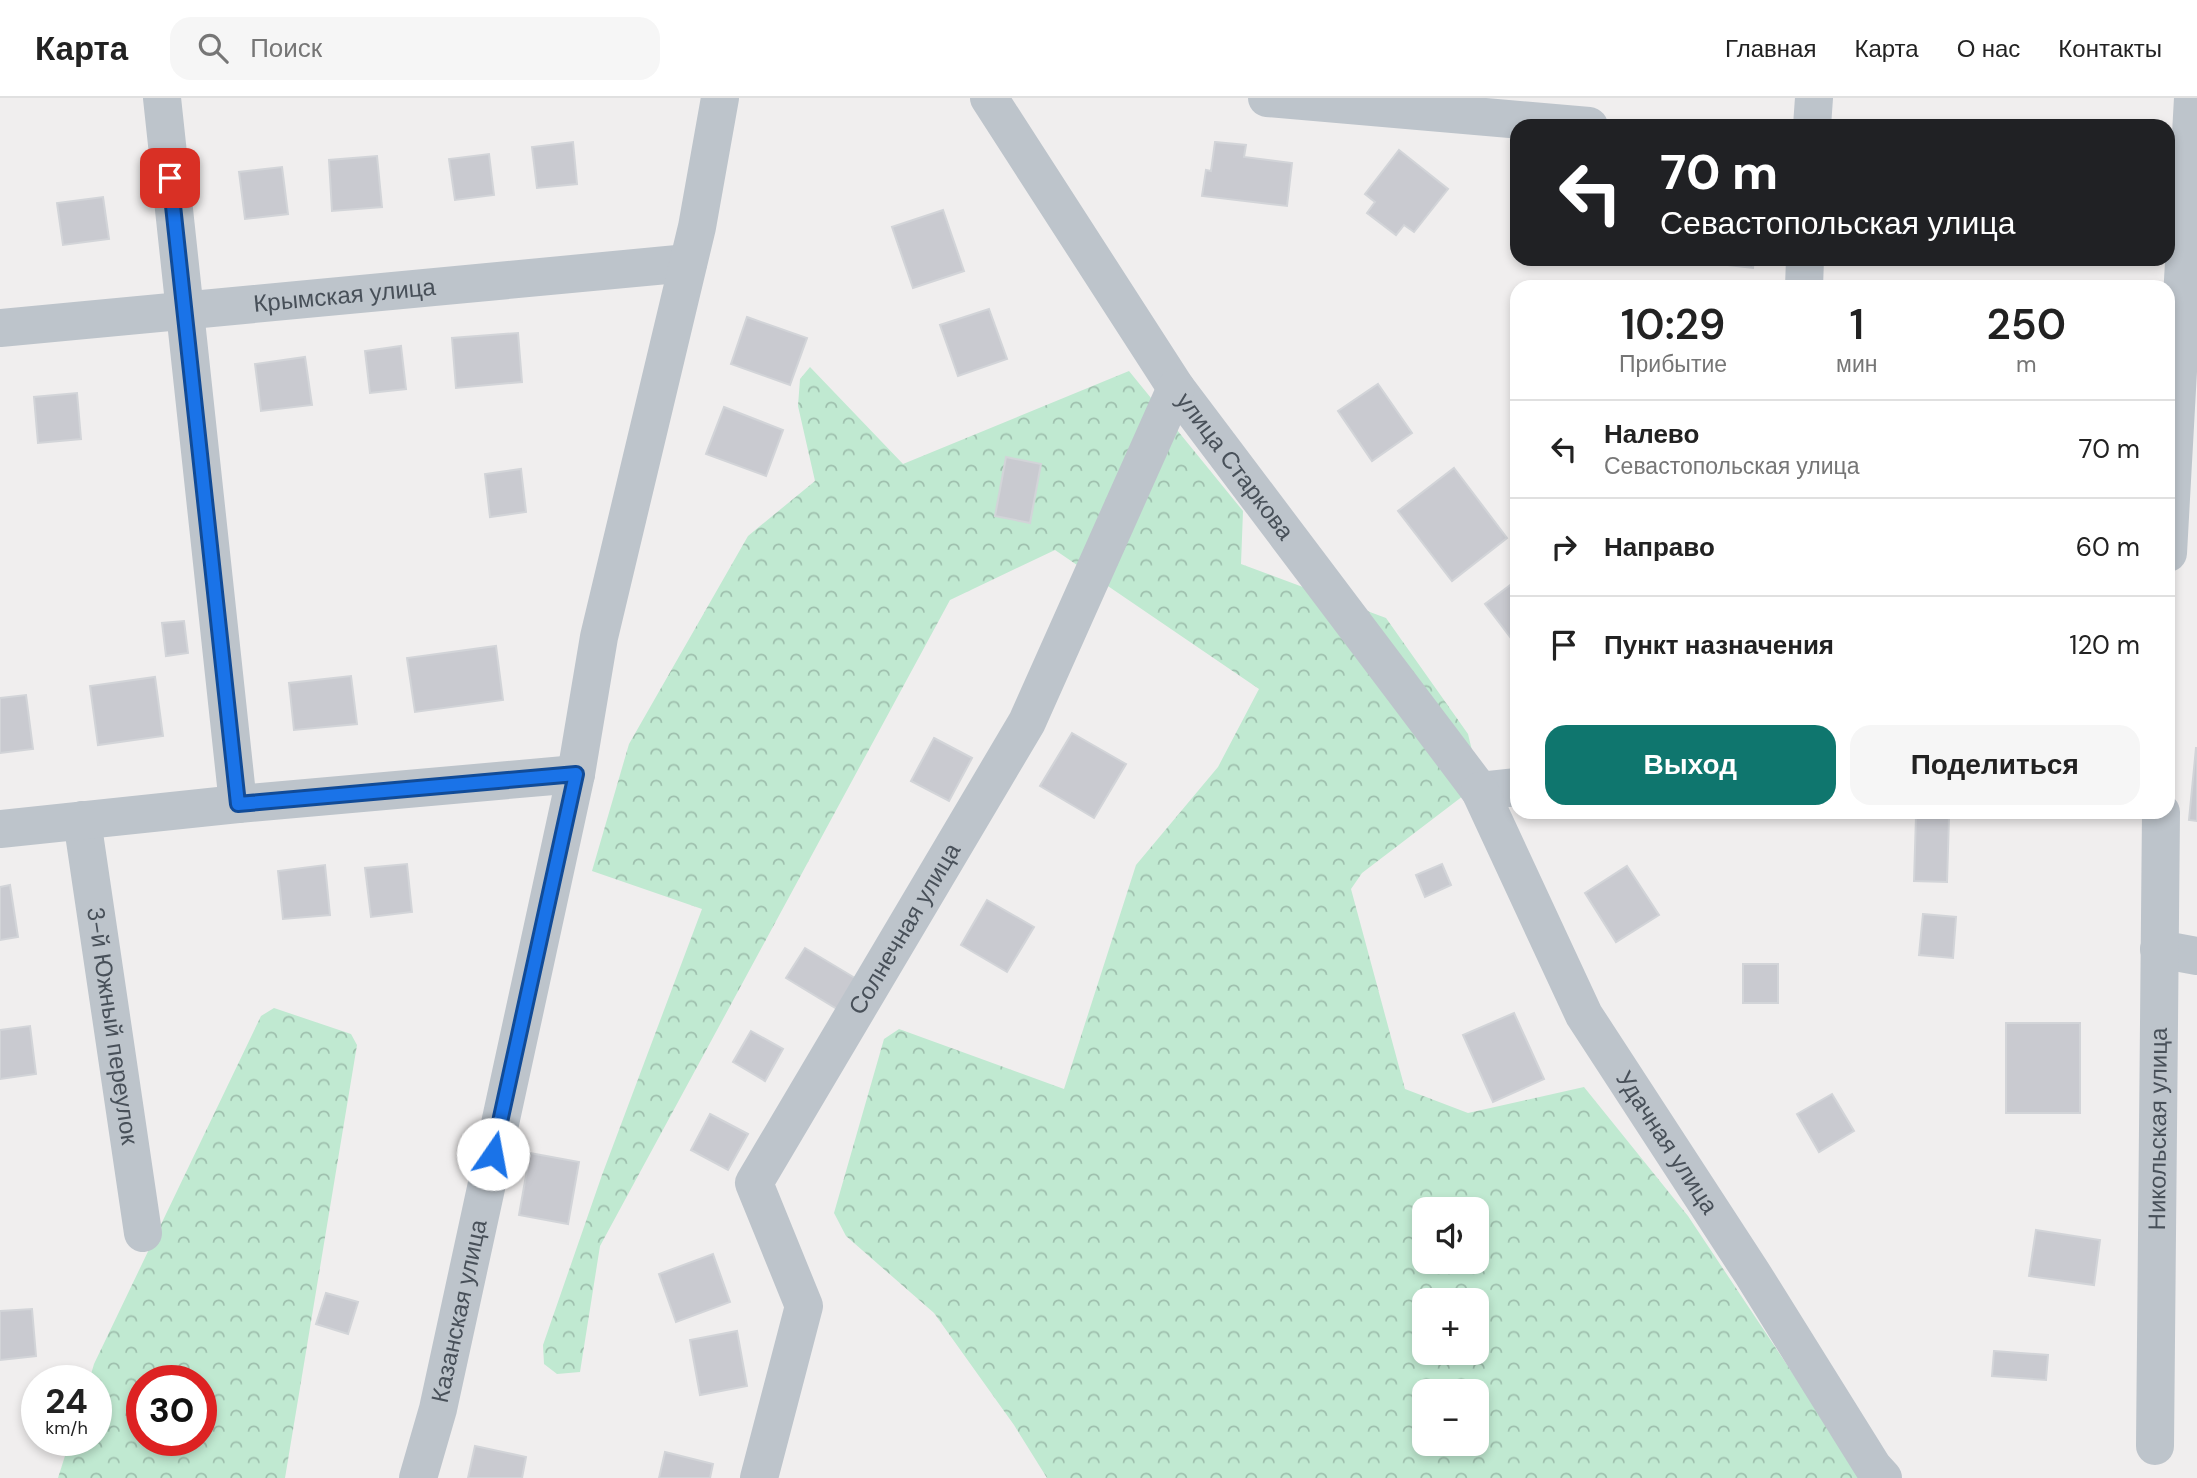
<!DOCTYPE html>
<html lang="ru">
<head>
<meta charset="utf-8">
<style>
  :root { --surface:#fff; --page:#f6f6f6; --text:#222; --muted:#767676; --line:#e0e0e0; --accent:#0f766e }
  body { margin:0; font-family:"DM Sans",sans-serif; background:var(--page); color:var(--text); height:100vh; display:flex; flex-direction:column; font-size:26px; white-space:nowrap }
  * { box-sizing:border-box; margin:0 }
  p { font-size:23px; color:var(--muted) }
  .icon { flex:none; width:38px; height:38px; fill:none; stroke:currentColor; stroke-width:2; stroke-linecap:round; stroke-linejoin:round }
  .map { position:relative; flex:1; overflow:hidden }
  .drawer { position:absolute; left:1510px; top:182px; width:665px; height:539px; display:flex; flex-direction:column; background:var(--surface); border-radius:21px; box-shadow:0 4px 10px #0003 }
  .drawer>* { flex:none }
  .banner { position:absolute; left:1510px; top:21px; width:665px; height:147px; border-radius:21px; box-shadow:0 4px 10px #0003; background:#202124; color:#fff; overflow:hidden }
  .controls { position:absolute; left:1412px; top:1099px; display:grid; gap:14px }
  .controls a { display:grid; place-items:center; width:77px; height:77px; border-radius:14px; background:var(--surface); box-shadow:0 4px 10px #0003; font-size:35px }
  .speed { position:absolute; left:21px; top:1267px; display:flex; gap:14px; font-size:35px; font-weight:700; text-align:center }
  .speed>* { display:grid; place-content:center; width:91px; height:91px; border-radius:50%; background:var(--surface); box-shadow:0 4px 10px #0003; line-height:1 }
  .speed small { font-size:18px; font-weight:400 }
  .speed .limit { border:10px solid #d22; background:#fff; color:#111 }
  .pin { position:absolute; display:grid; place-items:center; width:60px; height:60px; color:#fff; margin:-30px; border-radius:14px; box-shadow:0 4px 10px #0006 }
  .me { position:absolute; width:77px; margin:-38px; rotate:12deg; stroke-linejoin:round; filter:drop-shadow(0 0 5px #0008) }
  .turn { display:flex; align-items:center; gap:24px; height:147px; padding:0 35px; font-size:32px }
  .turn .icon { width:91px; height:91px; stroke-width:2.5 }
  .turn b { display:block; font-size:49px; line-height:60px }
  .eta { display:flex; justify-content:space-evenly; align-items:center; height:119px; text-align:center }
  .eta b { font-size:42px; font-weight:600; line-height:49px }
  .cta { display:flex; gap:14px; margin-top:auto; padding:14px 35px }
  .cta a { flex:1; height:80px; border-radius:21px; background:var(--accent); color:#fff; font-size:28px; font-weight:600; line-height:80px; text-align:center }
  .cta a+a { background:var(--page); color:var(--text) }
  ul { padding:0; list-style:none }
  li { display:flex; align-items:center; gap:21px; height:98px; padding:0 35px; border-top:2px solid var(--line) }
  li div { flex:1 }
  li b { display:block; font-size:26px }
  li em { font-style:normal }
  header { display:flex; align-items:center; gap:42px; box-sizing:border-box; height:98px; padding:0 35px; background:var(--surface); border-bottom:2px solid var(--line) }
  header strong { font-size:33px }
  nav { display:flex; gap:38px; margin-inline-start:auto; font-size:24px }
  .search { width:490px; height:63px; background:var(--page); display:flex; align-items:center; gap:18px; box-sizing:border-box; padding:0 24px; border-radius:21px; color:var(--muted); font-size:26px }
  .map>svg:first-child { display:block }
</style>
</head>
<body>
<header>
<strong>Карта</strong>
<div class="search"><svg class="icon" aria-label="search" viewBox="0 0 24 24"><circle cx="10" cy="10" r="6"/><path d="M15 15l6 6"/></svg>Поиск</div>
<nav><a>Главная</a><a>Карта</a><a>О нас</a><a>Контакты</a></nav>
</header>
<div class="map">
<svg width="2197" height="1380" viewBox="0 0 2197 1380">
  <defs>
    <pattern id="forest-crowns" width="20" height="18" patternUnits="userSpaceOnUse" patternTransform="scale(1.75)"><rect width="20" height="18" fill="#c0e9d1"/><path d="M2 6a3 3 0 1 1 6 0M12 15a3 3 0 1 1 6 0" fill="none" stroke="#9ebfad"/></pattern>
  </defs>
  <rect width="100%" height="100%" fill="#f0eeee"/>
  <g fill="url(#forest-crowns)" fill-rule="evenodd">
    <path d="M810,269l93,97 226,-93 114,140 -2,53 145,54 82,116 12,49 -118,90 -11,16 54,200 63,24 116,-26 104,129 155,233 34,29h-830l-33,-53 -80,-112 -88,-77 -12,-23 50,-174 15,-10 165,60 72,-224 82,-98 41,-78 -204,-139 -105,50 -350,646 -20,126 -23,2 -13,-10 -1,-19 59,-170 100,-266 -110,-38 37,-127 119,-208 67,-55 -17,-75 2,-27zM1424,1111h53v53h-53zM1424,1202h53v53h-53zM1424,1293h53v53h-53z"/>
    <path d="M274,910l77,26 6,11 -72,433h-227l12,-38h26v-59h-7l5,-17 167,-348zM142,1283h59v59h-59z"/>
  </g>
  <g fill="#c9cad0" stroke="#d2d4d8" stroke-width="2">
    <polygon points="573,44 577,86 537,90 532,49"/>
    <polygon points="1215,44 1246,47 1244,59 1292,65 1287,108 1202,98 1206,72 1211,73"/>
    <polygon points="1399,52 1448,91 1414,134 1404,127 1396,137 1367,115 1375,104 1365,96"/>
    <polygon points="489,56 494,97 455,102 449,61"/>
    <polygon points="377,58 382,109 332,113 329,62"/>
    <polygon points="282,69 288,116 245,121 239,74"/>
    <polygon points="103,99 109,141 63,147 57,105"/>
    <polygon points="943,112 964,173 913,190 892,129"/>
    <polygon points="1675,161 1754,161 1753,170"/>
    <polygon points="989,211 1007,261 958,278 940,227"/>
    <polygon points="747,219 807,240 790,287 731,266"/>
    <polygon points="518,235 522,284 456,290 452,240"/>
    <polygon points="401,248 406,291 370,295 365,253"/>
    <polygon points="305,259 312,307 261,313 255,266"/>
    <polygon points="1378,286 1412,335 1372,363 1338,313"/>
    <polygon points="77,295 81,341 38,345 34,299"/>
    <polygon points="724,309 783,332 766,378 706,356"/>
    <polygon points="1006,359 1041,366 1030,425 995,418"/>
    <polygon points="1454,370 1507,440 1452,483 1398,413"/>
    <polygon points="521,371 526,414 490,419 485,376"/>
    <polygon points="1517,482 1517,548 1485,506"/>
    <polygon points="184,523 188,555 166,558 162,525"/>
    <polygon points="496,548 503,602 415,614 407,560"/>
    <polygon points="351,578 357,626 294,632 289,585"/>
    <polygon points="155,579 163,638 98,647 90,588"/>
    <polygon points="26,597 33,651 0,655 0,600"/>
    <polygon points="1072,635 1126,666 1094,720 1040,688"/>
    <polygon points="934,640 972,660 949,703 911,683"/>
    <polygon points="2196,650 2197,650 2197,723 2189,722"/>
    <polygon points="1916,718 1949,719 1947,784 1914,783"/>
    <polygon points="407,766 412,814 371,819 365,770"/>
    <polygon points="1442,766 1451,787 1425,799 1416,777"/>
    <polygon points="325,767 330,817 283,821 278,773"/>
    <polygon points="1627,768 1659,817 1616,844 1585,795"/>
    <polygon points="10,787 18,839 0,842 0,789"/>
    <polygon points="987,802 1034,829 1007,874 961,847"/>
    <polygon points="1923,816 1956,819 1953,860 1919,857"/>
    <polygon points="805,850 865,886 847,917 786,880"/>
    <rect x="1743" y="866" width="35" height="39"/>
    <polygon points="1514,915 1544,981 1493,1004 1463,937"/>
    <rect x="2006" y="925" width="74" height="90"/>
    <polygon points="30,928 36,976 0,981 0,932"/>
    <polygon points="751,933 783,951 765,983 733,964"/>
    <polygon points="1832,996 1854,1033 1819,1054 1797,1016"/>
    <polygon points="710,1016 748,1036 728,1072 691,1052"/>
    <polygon points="530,1055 579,1064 568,1126 519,1117"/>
    <polygon points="2036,1132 2100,1142 2094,1187 2029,1178"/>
    <polygon points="713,1156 730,1204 676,1224 659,1176"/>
    <polygon points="326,1195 358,1204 348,1236 316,1226"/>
    <polygon points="32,1211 36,1258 0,1262 0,1213"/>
    <polygon points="737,1233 747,1288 700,1297 690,1242"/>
    <polygon points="1994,1253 2048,1257 2046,1282 1992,1278"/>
    <polygon points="475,1348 526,1359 522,1380 468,1380"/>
    <polygon points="665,1354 713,1366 710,1380 659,1380"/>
  </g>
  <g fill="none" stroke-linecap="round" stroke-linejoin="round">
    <g stroke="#bdc4cb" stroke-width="38">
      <polyline points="162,0 238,706"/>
      <path id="s1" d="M989,0l187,290 304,403 37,-4"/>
      <polyline points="1267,0 1589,28"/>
      <polyline points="1812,28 1814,0"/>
      <polyline points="1804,189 1805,161"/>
      <path id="s2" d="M0,230l688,-65"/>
      <polyline points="2168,455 2193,0"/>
      <path id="s3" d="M1480,693l104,224 168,258 121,194 10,11"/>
      <path id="s4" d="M82,722l61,413"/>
      <polyline points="0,731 238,706 576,676"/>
      <polyline points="2159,851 2197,858"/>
      <path id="s5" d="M2155,1348l6,-634"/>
      <path id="s6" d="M418,1380l20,-69 138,-635 23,-137 98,-410 23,-129"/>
      <path id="s7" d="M759,1380l45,-172 -50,-123 273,-461 149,-334"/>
    </g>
  </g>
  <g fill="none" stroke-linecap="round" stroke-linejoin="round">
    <g stroke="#114b97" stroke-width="18">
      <polyline id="route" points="170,80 238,706 576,676 493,1056"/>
    </g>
    <use href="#route" stroke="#1a73e8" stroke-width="12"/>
  </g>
  <g text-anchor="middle" stroke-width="5" stroke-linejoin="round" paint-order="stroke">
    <g font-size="24" fill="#485059" stroke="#fff">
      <text dy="8" stroke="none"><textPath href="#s2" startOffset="346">Крымская улица</textPath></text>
      <text dy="8" stroke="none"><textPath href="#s1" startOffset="443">улица Старкова</textPath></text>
      <text dy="8" stroke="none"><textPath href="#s7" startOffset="606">Солнечная улица</textPath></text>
      <text dy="8" stroke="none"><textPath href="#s4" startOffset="208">3-й Южный переулок</textPath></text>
      <text dy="8" stroke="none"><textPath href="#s5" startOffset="317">Никольская улица</textPath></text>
      <text dy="8" stroke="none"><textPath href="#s3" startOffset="399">Удачная улица</textPath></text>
      <text dy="8" stroke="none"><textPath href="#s6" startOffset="172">Казанская улица</textPath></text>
    </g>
  </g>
</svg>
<div class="controls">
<a><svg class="icon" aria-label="sound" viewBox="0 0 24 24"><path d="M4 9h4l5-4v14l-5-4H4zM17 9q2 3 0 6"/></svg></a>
<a>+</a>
<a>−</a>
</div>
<div class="speed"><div>24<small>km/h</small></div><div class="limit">30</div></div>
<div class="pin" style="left:170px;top:80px;background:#d93025"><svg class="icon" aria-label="arrive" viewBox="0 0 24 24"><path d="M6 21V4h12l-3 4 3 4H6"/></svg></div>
<svg class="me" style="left:493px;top:1056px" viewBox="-20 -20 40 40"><circle r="19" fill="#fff"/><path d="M0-13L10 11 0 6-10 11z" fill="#1a73e8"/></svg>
<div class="banner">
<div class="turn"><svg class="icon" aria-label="left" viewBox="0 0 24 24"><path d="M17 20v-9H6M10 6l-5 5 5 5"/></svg><div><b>70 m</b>Севастопольская улица</div></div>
</div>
<section class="drawer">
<div class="eta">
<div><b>10:29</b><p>Прибытие</p></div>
<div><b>1</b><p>мин</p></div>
<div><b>250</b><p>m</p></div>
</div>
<ul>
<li><svg class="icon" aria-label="left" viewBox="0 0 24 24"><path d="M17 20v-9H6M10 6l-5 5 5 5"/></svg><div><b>Налево</b><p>Севастопольская улица</p></div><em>70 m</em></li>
<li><svg class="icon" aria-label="right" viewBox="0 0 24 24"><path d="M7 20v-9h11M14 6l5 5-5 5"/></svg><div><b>Направо</b></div><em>60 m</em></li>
<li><svg class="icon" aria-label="arrive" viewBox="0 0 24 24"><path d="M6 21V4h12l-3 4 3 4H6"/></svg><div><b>Пункт назначения</b></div><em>120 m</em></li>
</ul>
<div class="cta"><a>Выход</a><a>Поделиться</a></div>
</section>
</div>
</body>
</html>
